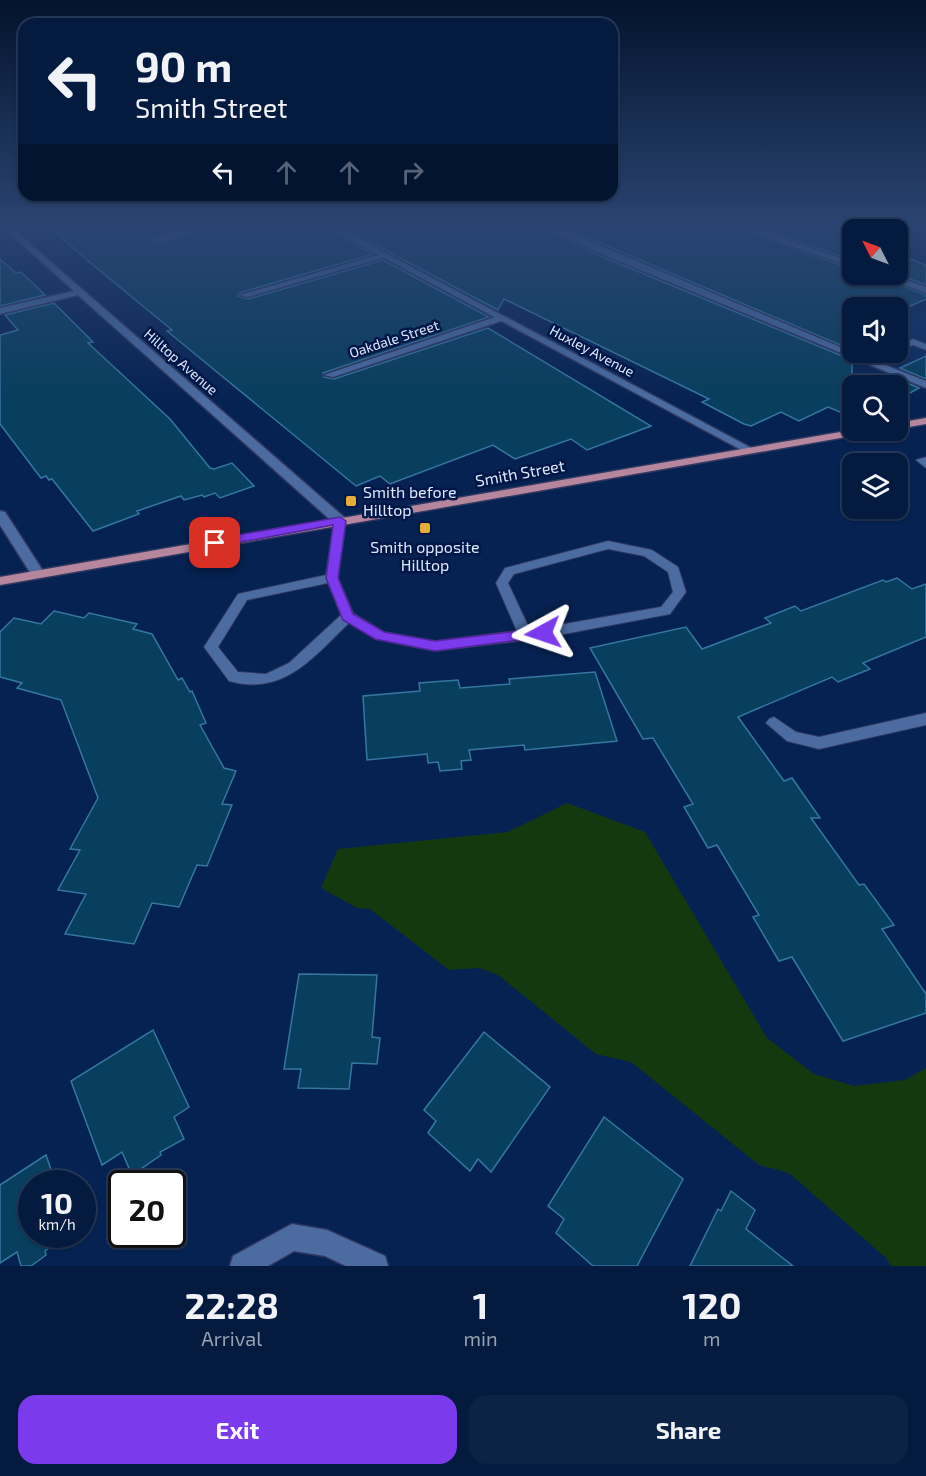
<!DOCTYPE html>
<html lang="en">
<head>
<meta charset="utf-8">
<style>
  :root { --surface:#041a3e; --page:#0d2345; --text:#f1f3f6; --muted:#97a1b0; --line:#253858; --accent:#7c3aed }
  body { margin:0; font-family:"Exo 2",sans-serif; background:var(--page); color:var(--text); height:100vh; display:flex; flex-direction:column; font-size:22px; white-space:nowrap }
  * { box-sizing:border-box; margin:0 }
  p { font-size:20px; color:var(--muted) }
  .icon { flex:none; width:33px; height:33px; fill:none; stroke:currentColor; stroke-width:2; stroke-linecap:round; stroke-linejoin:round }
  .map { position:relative; height:1266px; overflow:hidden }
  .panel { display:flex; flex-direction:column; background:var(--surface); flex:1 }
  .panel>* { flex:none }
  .hud { position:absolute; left:18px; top:18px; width:600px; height:183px; border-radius:18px; box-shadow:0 2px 4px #0004,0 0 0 2px var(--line); background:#041a3e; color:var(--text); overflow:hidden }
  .needle { width:39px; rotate:312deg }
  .fabs { position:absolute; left:842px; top:219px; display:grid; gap:12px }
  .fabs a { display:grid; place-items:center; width:66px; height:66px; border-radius:12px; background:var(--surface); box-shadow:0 2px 4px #0004,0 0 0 2px var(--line); font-size:30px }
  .speed { position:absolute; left:18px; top:1170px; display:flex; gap:12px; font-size:30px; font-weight:700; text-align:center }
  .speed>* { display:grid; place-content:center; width:78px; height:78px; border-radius:50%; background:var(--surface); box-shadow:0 2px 4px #0004,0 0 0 2px var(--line); line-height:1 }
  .speed small { font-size:15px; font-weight:400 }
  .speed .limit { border:3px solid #111; border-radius:9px; background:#fff; color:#111 }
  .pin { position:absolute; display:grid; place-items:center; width:51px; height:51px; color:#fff; margin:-26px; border-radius:12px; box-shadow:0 3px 9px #0006 }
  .me { position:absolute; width:66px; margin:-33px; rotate:265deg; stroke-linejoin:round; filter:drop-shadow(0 0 4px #0008) }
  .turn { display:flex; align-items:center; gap:21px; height:126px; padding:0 18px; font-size:27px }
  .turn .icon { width:78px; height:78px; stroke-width:2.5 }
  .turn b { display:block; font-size:42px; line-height:51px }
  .lanes { display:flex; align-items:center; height:57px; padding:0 18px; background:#0003; justify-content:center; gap:30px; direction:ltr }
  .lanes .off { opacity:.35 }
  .eta { display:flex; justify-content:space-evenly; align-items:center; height:102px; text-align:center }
  .eta b { font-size:36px; font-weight:700; line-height:42px }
  .action { display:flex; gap:12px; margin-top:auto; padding:12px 18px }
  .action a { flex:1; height:69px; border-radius:18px; background:var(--accent); color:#fff; font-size:24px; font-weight:700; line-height:69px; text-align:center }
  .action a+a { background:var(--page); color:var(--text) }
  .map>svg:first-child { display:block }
</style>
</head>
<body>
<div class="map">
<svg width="926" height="1266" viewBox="0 0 926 1266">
  <rect width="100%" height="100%" fill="#062252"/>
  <polygon fill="#092960" points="926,311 926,382 852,353 897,352 897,316"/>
  <polygon fill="#15390f" points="567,803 645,832 767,1038 814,1074 854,1086 905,1080 926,1068 926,1266 891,1266 886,1258 789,1173 759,1165 631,1062 596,1054 498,975 479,968 449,970 370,909 357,908 321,888 338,849 508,832"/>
  <g fill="#083e5e" stroke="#3677a2" stroke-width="1.5">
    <polygon points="102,224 205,224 151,238 152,241 158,243 231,224 319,224 373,254 239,293 238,296 248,299 383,260 489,317 323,373 324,377 334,379 488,328 651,426 587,450 571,439 515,459 493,445 390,484 380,476 356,486 167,331 172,330 81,255 57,233"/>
    <polygon points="336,224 537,224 603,257 852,360 852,407 840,412 828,407 799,421 781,412 751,426 744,424 702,402 709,399 504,299 498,310"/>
    <polygon points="555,224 726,224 852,269 852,274 873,274 926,295 926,299 897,312 897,299 876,308 852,308 852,350"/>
    <polygon points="746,224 866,224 881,230 852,230 852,260"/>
    <polygon points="897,254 926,265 926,285 897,274"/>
    <polygon points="0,259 16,273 21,272 45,295 0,306"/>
    <polygon points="54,303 93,342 88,343 170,419 210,468 214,469 232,463 254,486 220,498 215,493 204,497 202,495 184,500 181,496 137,511 139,514 93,531 52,479 49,480 46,476 41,478 0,424 0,335 18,330 5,315"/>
    <polygon points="926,356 926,379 900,368"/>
    <polygon points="897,378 919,388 897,400"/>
    <polygon points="897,578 912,589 926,584 926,637 863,663 870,669 838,682 832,677 738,717 784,781 792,778 820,818 811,818 859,885 864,884 894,925 882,929 926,994 926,1013 843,1041 792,957 779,961 753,917 759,915 717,845 708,848 684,807 693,804 653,738 643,739 590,648 686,627 702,649 771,623 765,618 795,606 801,611 883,580 886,582"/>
    <polygon points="54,611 84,618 89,613 137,624 133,629 152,634 178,680 182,678 190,692 192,691 206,723 200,725 224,768 236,771 222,804 232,805 207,866 197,865 179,907 152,903 134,944 65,934 86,894 58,890 80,850 70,849 98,798 61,700 17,688 22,683 0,677 0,632 14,618 41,624"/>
    <polygon points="595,672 617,741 525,750 524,745 469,750 471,760 461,761 462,769 440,771 438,762 428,763 427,754 367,760 363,696 420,691 419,683 458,680 460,688 510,684 509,679"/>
    <polygon points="299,974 377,975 372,1037 380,1038 377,1064 352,1063 349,1089 298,1088 301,1069 284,1069"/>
    <polygon points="153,1030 189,1107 174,1117 184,1139 160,1152 161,1155 132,1175 122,1152 102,1165 71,1081"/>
    <polygon points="484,1032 550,1087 491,1172 478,1159 470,1171 428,1133 436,1121 424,1110"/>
    <polygon points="604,1117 683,1179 637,1266 593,1266 556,1233 564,1219 548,1206"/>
    <polygon points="46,1155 56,1184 32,1184 32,1234 69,1234 45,1251 46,1255 31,1266 21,1266 17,1252 0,1263 0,1185"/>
    <polygon points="731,1191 755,1210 746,1229 793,1266 690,1266 718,1209 721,1211"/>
  </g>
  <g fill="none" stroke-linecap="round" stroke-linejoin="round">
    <g stroke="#303861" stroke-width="2">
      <g id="lane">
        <polygon points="913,339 926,344 926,350 913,345 897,352 897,346"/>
        <polygon points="881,352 893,352 872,363 865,361"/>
        <polygon points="926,457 926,468 916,460"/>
        <path d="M340,518l6,3 -8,57 15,35 31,19 51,9 82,-10 -21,-48 9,-15 103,-27 44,9 26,17 8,25 -16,22 -5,1 -122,23 -108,13 -60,-12 -26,-16c-35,33 -65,74 -120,58l-25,-34 34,-53 88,-19 8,-54zM608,549l36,7 24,16 5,20 -12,15 -131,23 -22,-47 6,-9zM328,583l13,32 -52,48 -23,11 -28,-2 -20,-25 29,-47z"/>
        <polygon points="926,713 926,725 819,749 787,741 766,723 769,719 774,717 796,732 819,737"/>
      </g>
    </g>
    <g stroke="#303861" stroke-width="3">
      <g id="street">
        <polygon points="0,224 7,224 345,518 346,521 345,524 335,524 78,295 0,314 0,308 74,291"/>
        <polygon points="215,224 229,224 157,241 153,239"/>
        <polygon points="539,224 549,224 852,352 926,381 926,388 604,255"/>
        <polygon points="728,224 739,224 852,262 852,267"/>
        <polygon points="382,254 389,256 247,297 240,295"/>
        <polygon points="875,274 889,274 926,287 926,293"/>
        <polygon points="501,315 506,318 504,320 333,377 324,375"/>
        <polygon points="0,511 5,512 45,574 43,577 33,577 31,574 0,525"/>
        <polygon points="292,1224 327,1230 385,1256 388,1266 346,1266 325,1256 294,1251 268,1266 230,1266 233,1256"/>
      </g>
    </g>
    <g stroke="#303861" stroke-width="3">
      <polygon id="secondary" points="321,224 331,224 757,451 755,453 747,453"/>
    </g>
    <g stroke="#303861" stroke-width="3">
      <g id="primary">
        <polygon points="926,418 926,424 897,429 897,423"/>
        <polygon points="852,430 874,430 869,433 0,585 0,577"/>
      </g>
    </g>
    <use href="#lane" fill="#4b6ba1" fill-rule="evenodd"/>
    <use href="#street" fill="#4b6ba1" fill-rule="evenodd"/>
    <use href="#secondary" fill="#4b6ba1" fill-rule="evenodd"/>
    <use href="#primary" fill="#b6879c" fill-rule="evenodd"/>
  </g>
  <linearGradient id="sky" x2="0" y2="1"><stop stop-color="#03132d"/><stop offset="0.56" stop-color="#2a4471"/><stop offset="1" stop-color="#2a4471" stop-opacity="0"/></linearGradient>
  <rect width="926" height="401" fill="url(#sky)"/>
  <polygon fill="#7c3aed" stroke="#51269a" stroke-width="1.5" points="340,517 346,521 338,578 353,614 384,632 435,641 543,628 550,633 543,637 435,651 375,639 343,620 326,578 333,525 215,547 209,543 215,539"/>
  <g fill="#e6ac36" stroke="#001747" stroke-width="2">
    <rect x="345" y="495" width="12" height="12" rx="3"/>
    <rect x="419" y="522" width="12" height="12" rx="3"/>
  </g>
  <g text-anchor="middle" stroke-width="5" stroke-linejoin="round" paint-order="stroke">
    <g font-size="14" fill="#dce7fa" stroke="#001747">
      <text transform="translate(394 339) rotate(-18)" y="5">Oakdale Street</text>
      <text transform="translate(592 351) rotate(28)" y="5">Huxley Avenue</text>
      <text transform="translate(181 362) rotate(41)" y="5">Hilltop Avenue</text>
    </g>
    <g font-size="16" fill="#dce7fa" stroke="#001747">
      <text transform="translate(520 473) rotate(-10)" y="6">Smith Street</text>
    </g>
    <g font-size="16" fill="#dce7fa" stroke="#001747" text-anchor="start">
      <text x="363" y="498">Smith before<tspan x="363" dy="18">Hilltop</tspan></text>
      <text x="425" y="553" text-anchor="middle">Smith opposite<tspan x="425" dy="18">Hilltop</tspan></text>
    </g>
  </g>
</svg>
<div class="fabs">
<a><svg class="needle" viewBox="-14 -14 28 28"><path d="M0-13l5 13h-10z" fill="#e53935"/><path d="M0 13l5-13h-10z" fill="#97a1b0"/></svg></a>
<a><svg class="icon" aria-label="sound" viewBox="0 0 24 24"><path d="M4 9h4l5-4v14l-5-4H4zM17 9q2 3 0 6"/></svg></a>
<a><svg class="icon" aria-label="search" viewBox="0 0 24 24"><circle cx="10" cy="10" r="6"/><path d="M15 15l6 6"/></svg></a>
<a><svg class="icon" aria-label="layers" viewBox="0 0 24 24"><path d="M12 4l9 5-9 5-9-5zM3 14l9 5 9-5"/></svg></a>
</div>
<div class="speed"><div>10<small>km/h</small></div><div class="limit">20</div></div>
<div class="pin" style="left:215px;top:543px;background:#d93025"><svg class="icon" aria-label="arrive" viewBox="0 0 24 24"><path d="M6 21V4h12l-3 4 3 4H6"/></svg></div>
<svg class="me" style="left:543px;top:633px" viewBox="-20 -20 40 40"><path d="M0-17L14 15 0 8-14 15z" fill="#7c3aed" stroke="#fff" stroke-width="4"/></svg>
<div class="hud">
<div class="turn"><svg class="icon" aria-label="left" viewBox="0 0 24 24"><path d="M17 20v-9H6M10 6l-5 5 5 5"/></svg><div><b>90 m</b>Smith Street</div></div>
<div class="lanes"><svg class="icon" aria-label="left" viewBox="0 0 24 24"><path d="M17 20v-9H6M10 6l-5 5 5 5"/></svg><svg class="icon off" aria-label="ahead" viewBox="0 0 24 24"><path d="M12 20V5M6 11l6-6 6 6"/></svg><svg class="icon off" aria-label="ahead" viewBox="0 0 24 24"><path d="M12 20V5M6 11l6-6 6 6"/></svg><svg class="icon off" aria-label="right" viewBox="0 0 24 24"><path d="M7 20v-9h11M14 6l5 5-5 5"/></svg></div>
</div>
</div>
<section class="panel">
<div class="eta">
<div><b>22:28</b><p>Arrival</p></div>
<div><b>1</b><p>min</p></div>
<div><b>120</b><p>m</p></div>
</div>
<div class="action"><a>Exit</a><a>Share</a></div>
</section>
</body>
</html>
